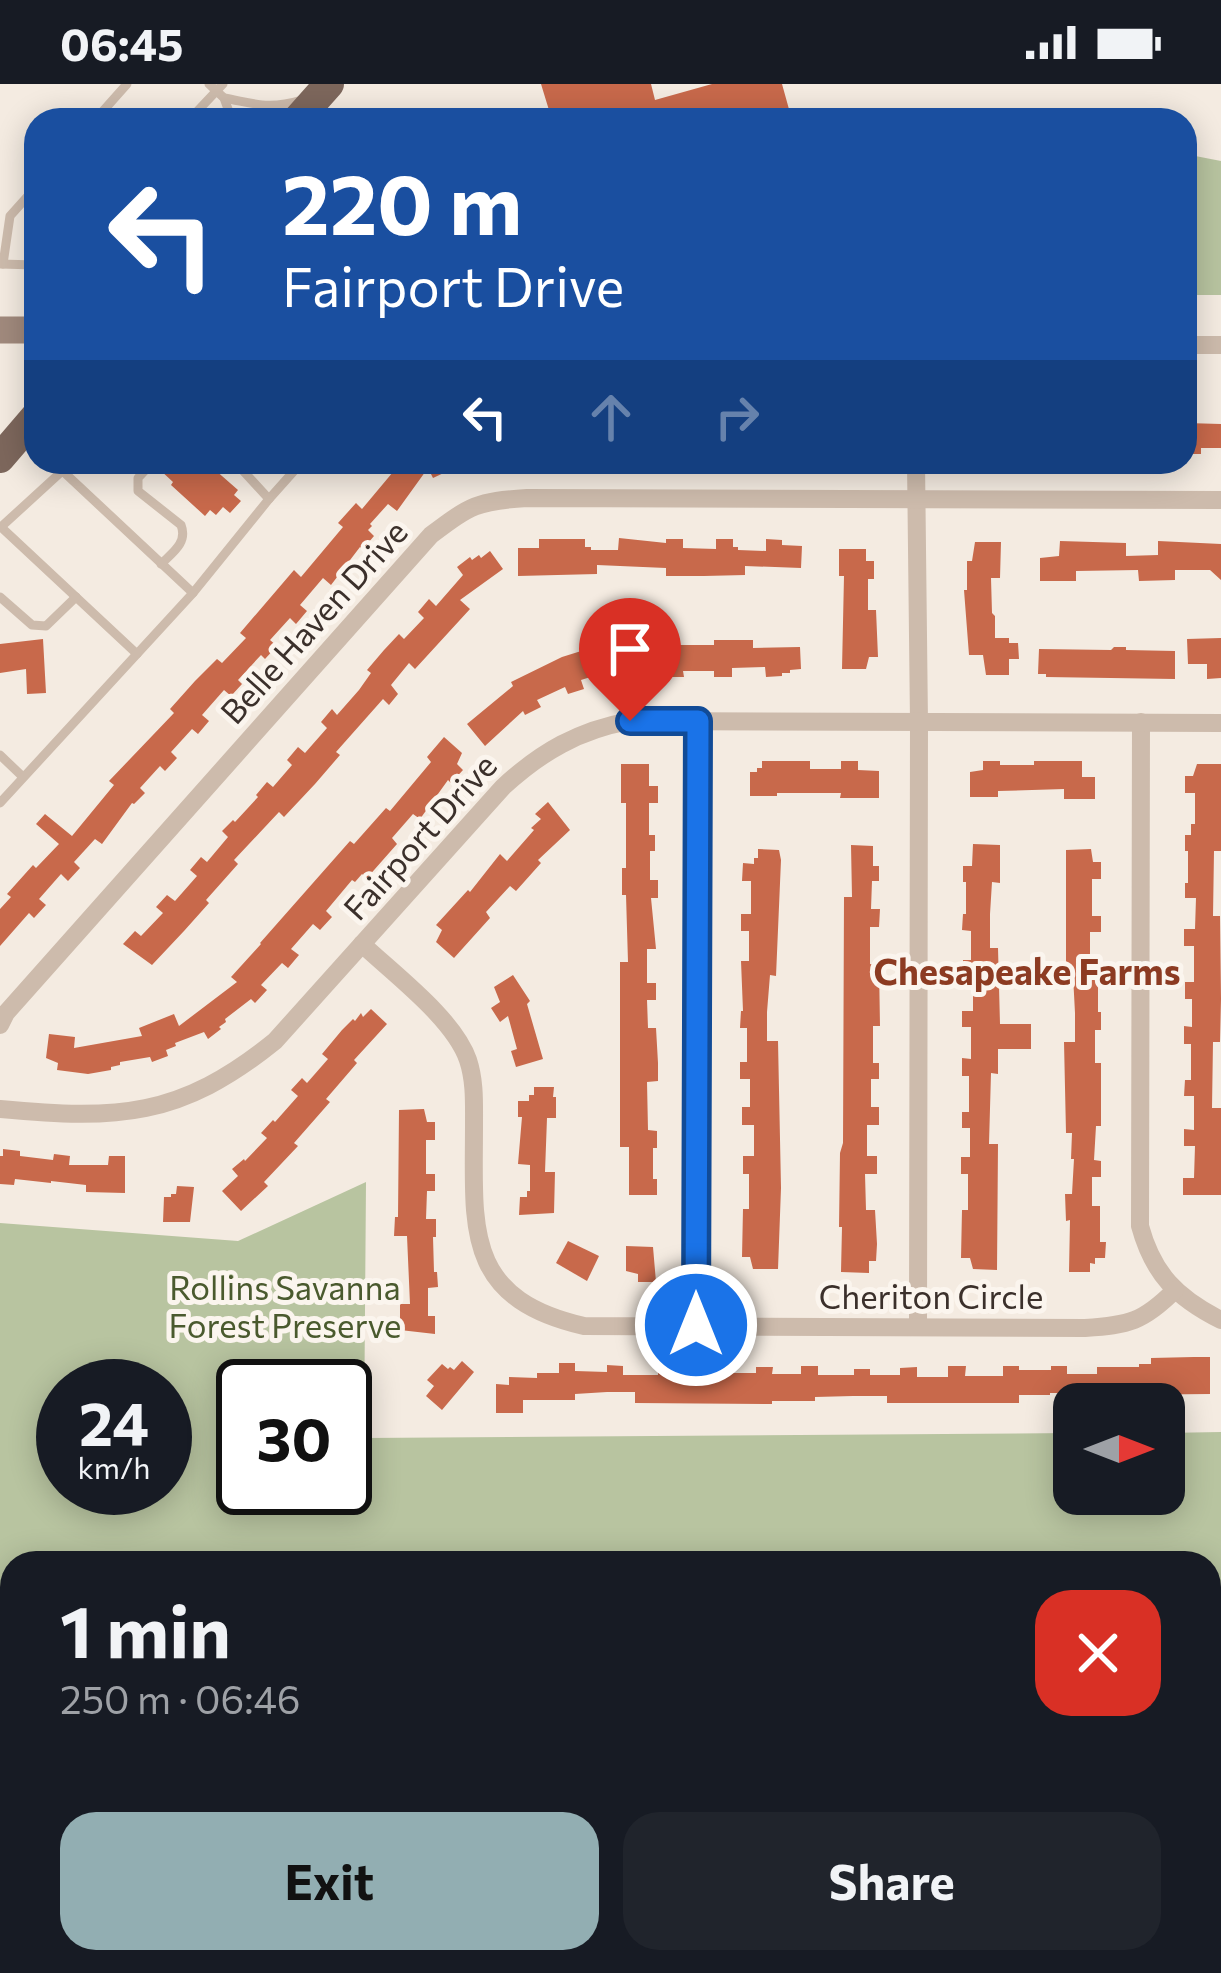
<!DOCTYPE html>
<html lang="en">
<head>
<meta charset="utf-8">
<style>
  :root { --surface:#171b24; --page:#20242c; --text:#f1f3f6; --muted:#9ea1a6; --accent:#92aeb2 }
  body { margin:0; font-family:Commissioner,sans-serif; background:var(--page); color:var(--text); height:100vh; display:flex; flex-direction:column; font-size:45px; white-space:nowrap }
  * { box-sizing:border-box; margin:0 }
  p { font-size:39px; color:var(--muted) }
  .icon { flex:none; width:66px; height:66px; fill:none; stroke:currentColor; stroke-width:2; stroke-linecap:round; stroke-linejoin:round }
  .map { position:relative; flex:1; overflow:hidden }
  .drawer { position:absolute; left:0px; top:1467px; width:1221px; height:423px; display:flex; flex-direction:column; background:var(--surface); border-radius:36px 36px 0 0; box-shadow:0 6px 30px #0003 }
  .drawer>* { flex:none }
  .banner { position:absolute; left:24px; top:24px; width:1173px; height:366px; border-radius:36px; box-shadow:0 6px 30px #0003; background:#1a4fa0; color:#fff; overflow:hidden }
  .needle { width:78px; rotate:90deg }
  .controls { position:absolute; left:1053px; top:1299px; display:grid; gap:24px }
  .controls a { display:grid; place-items:center; width:132px; height:132px; border-radius:24px; background:var(--surface); box-shadow:0 6px 30px #0003; font-size:60px }
  .speed { position:absolute; left:36px; top:1275px; display:flex; gap:24px; font-size:60px; font-weight:700; text-align:center }
  .speed>* { display:grid; place-content:center; width:156px; height:156px; border-radius:50%; background:var(--surface); box-shadow:0 6px 30px #0003; line-height:1 }
  .speed small { font-size:30px; font-weight:400 }
  .speed .limit { border:6px solid #111; border-radius:18px; background:#fff; color:#111 }
  .pin { position:absolute; display:grid; place-items:center; width:102px; height:102px; color:#fff; margin:-123px -51px; border-radius:50% 50% 50% 0; rotate:-45deg; box-shadow:0 0 12px #0007 }
  .pin .icon { rotate:45deg }
  .me { position:absolute; width:132px; margin:-66px; rotate:0deg; stroke-linejoin:round; filter:drop-shadow(0 0 9px #0008) }
  .turn { display:flex; align-items:center; gap:42px; height:252px; padding:0 60px; font-size:54px }
  .turn .icon { width:156px; height:156px; stroke-width:2.5 }
  .turn b { display:block; font-size:84px; line-height:102px }
  .lanes { display:flex; align-items:center; height:114px; padding:0 60px; background:#0003; justify-content:center; gap:60px; direction:ltr }
  .lanes .off { opacity:.35 }
  .round { display:grid; place-items:center; flex:none; width:126px; height:126px; border-radius:36px; background:var(--page) }
  .overview { display:flex; align-items:center; justify-content:space-between; height:204px; padding:0 60px }
  h1 { font-size:72px; font-weight:700; line-height:90px }
  .button { display:flex; gap:24px; margin-top:auto; padding:24px 60px }
  .button a { flex:1; height:138px; border-radius:36px; background:var(--accent); color:#111; font-size:48px; font-weight:700; line-height:138px; text-align:center }
  .button a+a { background:var(--page); color:var(--text) }
  .status { display:flex; justify-content:space-between; align-items:center; height:84px; padding:0 60px; background:var(--surface); direction:ltr }
  .status svg { height:33px; fill:currentColor }
  .map>svg:first-child { display:block }
</style>
</head>
<body>
<div class="status"><b>06:45</b><svg viewBox="0 0 49 12"><path d="M0 12V9h3v3zM5 12V6h3v6zM10 12V3h3v9zM15 12V0h3v12zM26 1h20v11H26zM47 4h2v5h-2z"/></svg></div>
<div class="map">
<svg width="1221" height="1889" viewBox="0 0 1221 1889">
  <rect width="100%" height="100%" fill="#f4ebe1"/>
  <g fill="#b8c4a0" fill-rule="evenodd">
    <polygon points="1185,70 1221,77 1221,211 1185,211"/>
    <path d="M366,1098l-2,256 710,-5v61h90v-61l57,-1v541h-1221v-750l238,18zM63,1302h102v102h-102zM345,1302v102h-102v-102zM12,1479h1197v399h-1197z"/>
  </g>
  <g fill="#c8694b">
    <polygon points="541,0 651,0 655,16 712,0 782,0 792,36 552,36"/>
    <polygon points="1186,339 1221,340 1221,364 1201,364 1201,370 1185,370"/>
    <polygon points="162,378 206,378 238,406 234,411 241,417 230,429 223,423 216,431 210,426 205,432 171,401 173,398 159,385"/>
    <polygon points="425,378 467,378 433,394 428,384 397,427 388,420 370,440 372,442 368,446 374,452 363,465 360,463 331,501 323,494 300,521 307,527 296,540 290,534 270,556 277,562 265,575 261,571 238,596 242,600 231,612 224,606 202,631 209,637 198,650 192,645 171,668 177,674 165,687 160,682 140,704 145,709 134,720 132,719 102,760 95,755 74,778 80,784 68,797 61,790 39,815 46,821 34,834 29,829 0,862 0,825 11,813 7,810 33,781 36,784 59,760 36,740 45,730 72,752 114,701 109,697 174,629 170,625 195,597 217,575 222,579 246,554 240,549 294,486 301,493 343,443 338,439 356,419 362,425 398,382 405,389"/>
    <polygon points="619,454 666,459 666,455 683,455 683,464 716,465 716,455 733,455 733,463 738,463 738,466 766,467 766,455 782,456 782,461 802,462 801,484 745,482 745,491 704,492 666,492 666,484 597,481 597,490 518,492 518,464 539,464 539,455 585,455 585,463 591,463 591,466 618,466"/>
    <polygon points="1060,457 1126,459 1126,472 1158,471 1158,457 1221,460 1221,496 1210,486 1175,486 1175,496 1139,497 1138,486 1076,487 1076,497 1040,497 1040,474 1059,472"/>
    <polygon points="975,458 1001,458 1000,494 991,494 992,529 995,532 995,554 1009,554 1009,559 1018,559 1019,575 1009,575 1009,591 986,591 983,571 969,571 964,506 967,506 967,477 972,477"/>
    <polygon points="839,465 866,465 866,477 874,477 874,495 868,495 868,526 876,526 878,573 869,573 866,585 842,585 844,492 839,492"/>
    <polygon points="490,467 503,485 460,516 470,525 415,585 409,579 391,601 398,610 389,621 383,615 336,668 340,671 315,700 284,733 279,728 234,776 238,780 206,816 209,819 184,847 152,881 123,860 135,847 141,852 163,829 156,823 167,811 175,817 197,792 190,786 201,773 207,778 228,753 222,747 233,736 235,738 258,713 256,711 267,698 273,703 292,681 287,676 298,663 305,669 327,644 321,638 332,625 337,631 359,606 371,589 367,586 384,566 399,550 404,555 424,534 418,528 429,515 436,522 463,491 457,483 470,473 472,476 479,471 481,474"/>
    <polygon points="1221,554 1221,594 1207,595 1207,580 1188,580 1187,555"/>
    <polygon points="43,555 46,609 27,610 26,585 0,589 0,560"/>
    <polygon points="714,556 753,556 753,564 800,563 801,585 790,586 790,589 782,589 782,592 766,593 765,583 732,584 732,593 714,593 714,587 683,587 684,593 667,593 667,588 617,597 616,585 581,596 584,605 568,610 565,603 537,616 541,623 525,631 523,627 485,662 467,640 513,602 511,598 562,573 594,563 596,571 673,561 714,561"/>
    <polygon points="1114,563 1126,563 1126,566 1175,567 1175,595 1046,593 1046,590 1038,590 1039,565 1111,566"/>
    <polygon points="444,653 462,669 457,680 463,686 451,699 448,696 420,735 413,730 392,754 397,760 367,794 362,790 355,798 352,796 326,827 332,833 320,846 313,840 291,865 299,871 288,884 282,879 261,901 267,906 255,919 251,915 225,935 226,938 219,943 221,945 208,955 204,948 175,959 176,962 166,966 168,972 152,978 150,973 120,978 120,981 111,983 111,986 88,990 57,986 58,979 46,974 49,950 75,953 74,964 142,952 139,944 174,930 179,942 237,898 231,893 261,860 260,859 350,757 354,760 386,724 390,727 431,678 427,673"/>
    <polygon points="762,677 810,677 810,685 841,685 841,677 858,677 858,686 879,687 879,714 840,714 841,709 777,709 777,712 750,712 750,688 757,688 757,684 762,684"/>
    <polygon points="983,677 1000,677 1000,681 1034,681 1034,677 1082,677 1082,693 1095,693 1095,715 1064,715 1064,705 998,707 998,713 970,713 970,688 983,686"/>
    <polygon points="621,680 649,680 649,702 658,702 658,719 649,719 649,751 655,751 655,767 650,767 650,796 658,796 658,814 651,814 656,865 647,865 647,899 656,899 656,916 647,916 648,944 656,944 658,979 658,997 647,998 648,1046 657,1047 657,1064 653,1064 653,1095 657,1095 657,1111 629,1111 629,1063 620,1063 620,878 628,878 626,811 622,811 622,784 626,784 626,719 621,719"/>
    <polygon points="1197,680 1221,680 1221,767 1214,767 1213,832 1220,832 1221,915 1220,958 1213,958 1212,1024 1221,1024 1221,1111 1183,1111 1183,1094 1194,1094 1195,1062 1184,1062 1184,1045 1194,1046 1194,1012 1184,1012 1185,996 1191,996 1191,960 1184,960 1184,942 1192,943 1192,915 1185,915 1185,898 1194,898 1194,862 1184,862 1184,845 1195,845 1196,814 1185,814 1185,799 1188,799 1188,767 1185,767 1185,751 1191,751 1191,740 1195,740 1195,709 1185,709 1185,692 1193,692"/>
    <polygon points="548,718 570,746 538,776 541,779 516,807 510,802 486,828 490,834 454,874 436,858 442,846 436,841 468,806 470,808 500,770 507,777 534,746 531,744 541,735 535,730"/>
    <polygon points="973,760 1000,761 1000,799 992,798 990,830 990,864 998,864 1000,940 1031,940 1031,965 998,965 998,990 991,989 989,1060 998,1060 997,1186 973,1185 970,1174 961,1174 962,1126 968,1126 968,1090 961,1090 961,1073 970,1073 970,1044 962,1044 962,1028 969,1028 969,992 962,992 962,974 971,975 971,943 962,943 962,927 973,927 973,894 963,894 963,876 971,876 971,847 962,846 963,830 966,830 966,798 963,798 963,782 972,782"/>
    <polygon points="851,761 873,762 873,782 879,782 879,797 872,797 871,825 880,825 879,843 870,843 870,880 879,881 880,942 873,942 873,979 879,979 879,995 871,995 871,1023 879,1023 879,1041 867,1041 867,1072 877,1072 877,1090 865,1090 866,1126 875,1126 877,1160 876,1177 869,1177 869,1189 841,1188 842,1143 839,1143 840,1069 843,1059 844,813 852,813"/>
    <polygon points="758,765 779,766 781,776 776,892 770,891 767,928 767,957 778,957 781,1104 778,1185 753,1185 750,1173 742,1173 743,1125 749,1125 749,1090 743,1090 743,1072 754,1072 754,1041 742,1041 742,1023 750,1023 750,995 740,995 740,978 747,978 747,944 740,944 741,927 743,927 741,877 749,877 749,847 741,847 741,830 751,830 751,797 742,797 743,779 754,780 754,774 758,774"/>
    <polygon points="1091,765 1093,778 1101,778 1101,795 1092,795 1092,832 1101,832 1101,848 1090,848 1090,876 1101,876 1101,894 1098,894 1098,928 1101,928 1101,946 1095,946 1095,979 1101,979 1101,1042 1096,1042 1094,1076 1101,1077 1101,1093 1092,1093 1092,1122 1100,1122 1100,1158 1106,1158 1105,1174 1095,1174 1095,1180 1090,1179 1090,1188 1069,1188 1070,1136 1066,1137 1065,1110 1072,1110 1074,1075 1071,1075 1072,1049 1066,1049 1064,958 1075,958 1075,929 1073,891 1066,891 1066,766"/>
    <polygon points="513,891 530,917 527,920 543,975 516,983 511,967 517,965 508,932 500,938 491,924 500,918 494,903"/>
    <polygon points="371,925 387,940 354,976 357,979 326,1015 330,1018 294,1059 298,1062 264,1098 268,1102 241,1127 222,1107 238,1092 232,1085 244,1075 245,1077 267,1054 261,1049 273,1036 275,1038 298,1012 291,1006 302,994 307,999 328,975 322,970 342,946 353,935 355,937 361,929 363,933"/>
    <polygon points="534,1003 554,1003 553,1013 556,1013 556,1034 547,1034 545,1088 555,1088 554,1129 519,1131 520,1113 527,1113 527,1107 530,1107 530,1081 518,1080 522,1033 518,1033 518,1017 529,1017 529,1011 534,1011"/>
    <polygon points="424,1025 427,1038 435,1038 435,1056 426,1056 426,1090 435,1090 435,1107 427,1107 426,1135 436,1135 436,1153 433,1153 434,1188 437,1188 438,1203 428,1204 428,1232 435,1232 435,1250 400,1246 400,1220 410,1220 407,1152 394,1152 395,1133 398,1133 399,1026"/>
    <polygon points="3,1065 20,1067 20,1072 53,1076 54,1070 70,1072 69,1081 108,1081 109,1072 125,1072 125,1109 86,1108 86,1101 51,1097 51,1099 15,1095 14,1101 0,1100 0,1072 3,1072"/>
    <polygon points="177,1102 194,1103 190,1138 163,1138 164,1113 171,1113 171,1110 176,1110"/>
    <polygon points="568,1157 599,1172 587,1197 556,1179"/>
    <polygon points="626,1162 653,1163 656,1198 638,1198 638,1190 626,1187"/>
    <polygon points="1194,1273 1210,1273 1210,1310 1111,1311 1111,1318 1084,1318 1084,1309 1050,1309 1050,1311 1019,1311 1019,1319 887,1319 887,1312 853,1312 815,1313 815,1317 772,1317 772,1320 635,1319 635,1308 607,1308 575,1310 575,1316 523,1316 523,1329 496,1329 496,1300 509,1301 509,1293 537,1294 537,1289 559,1289 559,1279 575,1279 575,1287 607,1288 607,1281 623,1282 623,1291 658,1291 658,1282 674,1282 674,1291 702,1291 702,1282 720,1283 720,1289 756,1289 756,1283 773,1283 772,1290 801,1290 801,1282 818,1282 818,1291 854,1291 854,1285 870,1285 870,1291 900,1291 900,1284 917,1283 917,1293 948,1293 948,1282 966,1282 965,1292 1003,1292 1003,1282 1019,1282 1019,1286 1051,1286 1051,1282 1067,1282 1067,1290 1097,1290 1097,1283 1139,1283 1139,1280 1151,1280 1151,1274"/>
    <polygon points="462,1277 474,1288 442,1326 426,1312 434,1302 427,1296 442,1280 448,1285 450,1283 454,1286"/>
  </g>
  <g fill="none" stroke-linecap="round" stroke-linejoin="round">
    <g stroke="#cdbbac" stroke-width="9">
      <polyline points="209,0 224,14 232,36"/>
      <path d="M224,14c33,6 44,12 78,2"/>
      <polyline points="95,36 127,0"/>
      <polyline points="189,36 223,0"/>
      <polyline points="0,180 36,181"/>
      <polyline points="3,180 10,132 36,103"/>
      <polyline points="53,378 193,509"/>
      <path d="M153,378l-15,16v13l43,34c7,18 -9,28 -20,39"/>
      <polyline points="269,415 302,378"/>
      <polyline points="1,443 137,570"/>
      <polyline points="1,443 72,378"/>
      <polyline points="0,513 32,541 46,542 76,513"/>
      <polyline points="0,671 23,693"/>
      <polyline points="0,719 193,509 269,415 235,378"/>
    </g>
    <g stroke="#cdbbac" stroke-width="18">
      <polyline points="1185,261 1221,261"/>
      <polyline points="916,378 919,638 918,1243"/>
      <path d="M1141,638l-1,504c13,48 37,72 81,94"/>
      <path d="M362,860c33,31 92,75 106,116 7,21 6,43 6,65 0,103 -11,173 110,201l501,2c44,-3 58,-6 90,-38"/>
      <path d="M0,941l6,-12 425,-478c40,-30 46,-34 96,-37l694,2"/>
      <path d="M0,1025c117,11 180,9 275,-68l228,-254c38,-35 76,-57 127,-66l591,2"/>
      <polyline points="696,1242 698,637"/>
    </g>
    <polyline stroke="#a18a7d" stroke-width="27" points="0,246 36,246"/>
    <g stroke="#7d675c" stroke-width="30">
      <polyline points="297,36 329,0"/>
      <polyline points="0,374 36,332"/>
    </g>
  </g>
  <g fill="none" stroke-linecap="round" stroke-linejoin="round">
    <g stroke="#114b97" stroke-width="30">
      <polyline id="route" points="630,637 698,637 696,1241"/>
    </g>
    <use href="#route" stroke="#1a73e8" stroke-width="21"/>
  </g>
  <g text-anchor="middle" stroke-width="10" stroke-linejoin="round" paint-order="stroke">
    <g font-size="33" fill="#3b302b" stroke="#fbf5ee">
      <text transform="translate(314 538) rotate(-48)" y="12">Belle Haven Drive</text>
      <text transform="translate(420 753) rotate(-48)" y="12">Fairport Drive</text>
      <text x="931" y="1225">Cheriton Circle</text>
    </g>
    <g font-size="33" fill="#4a5a2e" stroke="#fbf5ee">
      <text x="285" y="1216">Rollins Savanna<tspan x="285" dy="38">Forest Preserve</tspan></text>
    </g>
    <g font-size="36" font-weight="bold" fill="#8c3b22" stroke="#fbf5ee">
      <text x="1027" y="901">Chesapeake Farms</text>
    </g>
  </g>
</svg>
<div class="controls">
<a><svg class="needle" viewBox="-14 -14 28 28"><path d="M0-13l5 13h-10z" fill="#e53935"/><path d="M0 13l5-13h-10z" fill="#9ea1a6"/></svg></a>
</div>
<div class="speed"><div>24<small>km/h</small></div><div class="limit">30</div></div>
<div class="pin" style="left:630px;top:637px;background:#d93025"><svg class="icon" aria-label="arrive" viewBox="0 0 24 24"><path d="M6 21V4h12l-3 4 3 4H6"/></svg></div>
<svg class="me" style="left:696px;top:1241px" viewBox="-20 -20 40 40"><circle r="17" fill="#1a73e8" stroke="#fff" stroke-width="3"/><path d="M0-11L8 9 0 5-8 9z" fill="#fff"/></svg>
<div class="banner">
<div class="turn"><svg class="icon" aria-label="left" viewBox="0 0 24 24"><path d="M17 20v-9H6M10 6l-5 5 5 5"/></svg><div><b>220 m</b>Fairport Drive</div></div>
<div class="lanes"><svg class="icon" aria-label="left" viewBox="0 0 24 24"><path d="M17 20v-9H6M10 6l-5 5 5 5"/></svg><svg class="icon off" aria-label="ahead" viewBox="0 0 24 24"><path d="M12 20V5M6 11l6-6 6 6"/></svg><svg class="icon off" aria-label="right" viewBox="0 0 24 24"><path d="M7 20v-9h11M14 6l5 5-5 5"/></svg></div>
</div>
<section class="drawer">
<div class="overview"><div><h1>1 min</h1><p>250 m · 06:46</p></div><a class="round" style="background:#d93025;color:#fff"><svg class="icon" aria-label="close" viewBox="0 0 24 24"><path d="M6 6l12 12M18 6L6 18"/></svg></a></div>
<div class="button"><a>Exit</a><a>Share</a></div>
</section>
</div>
</body>
</html>
